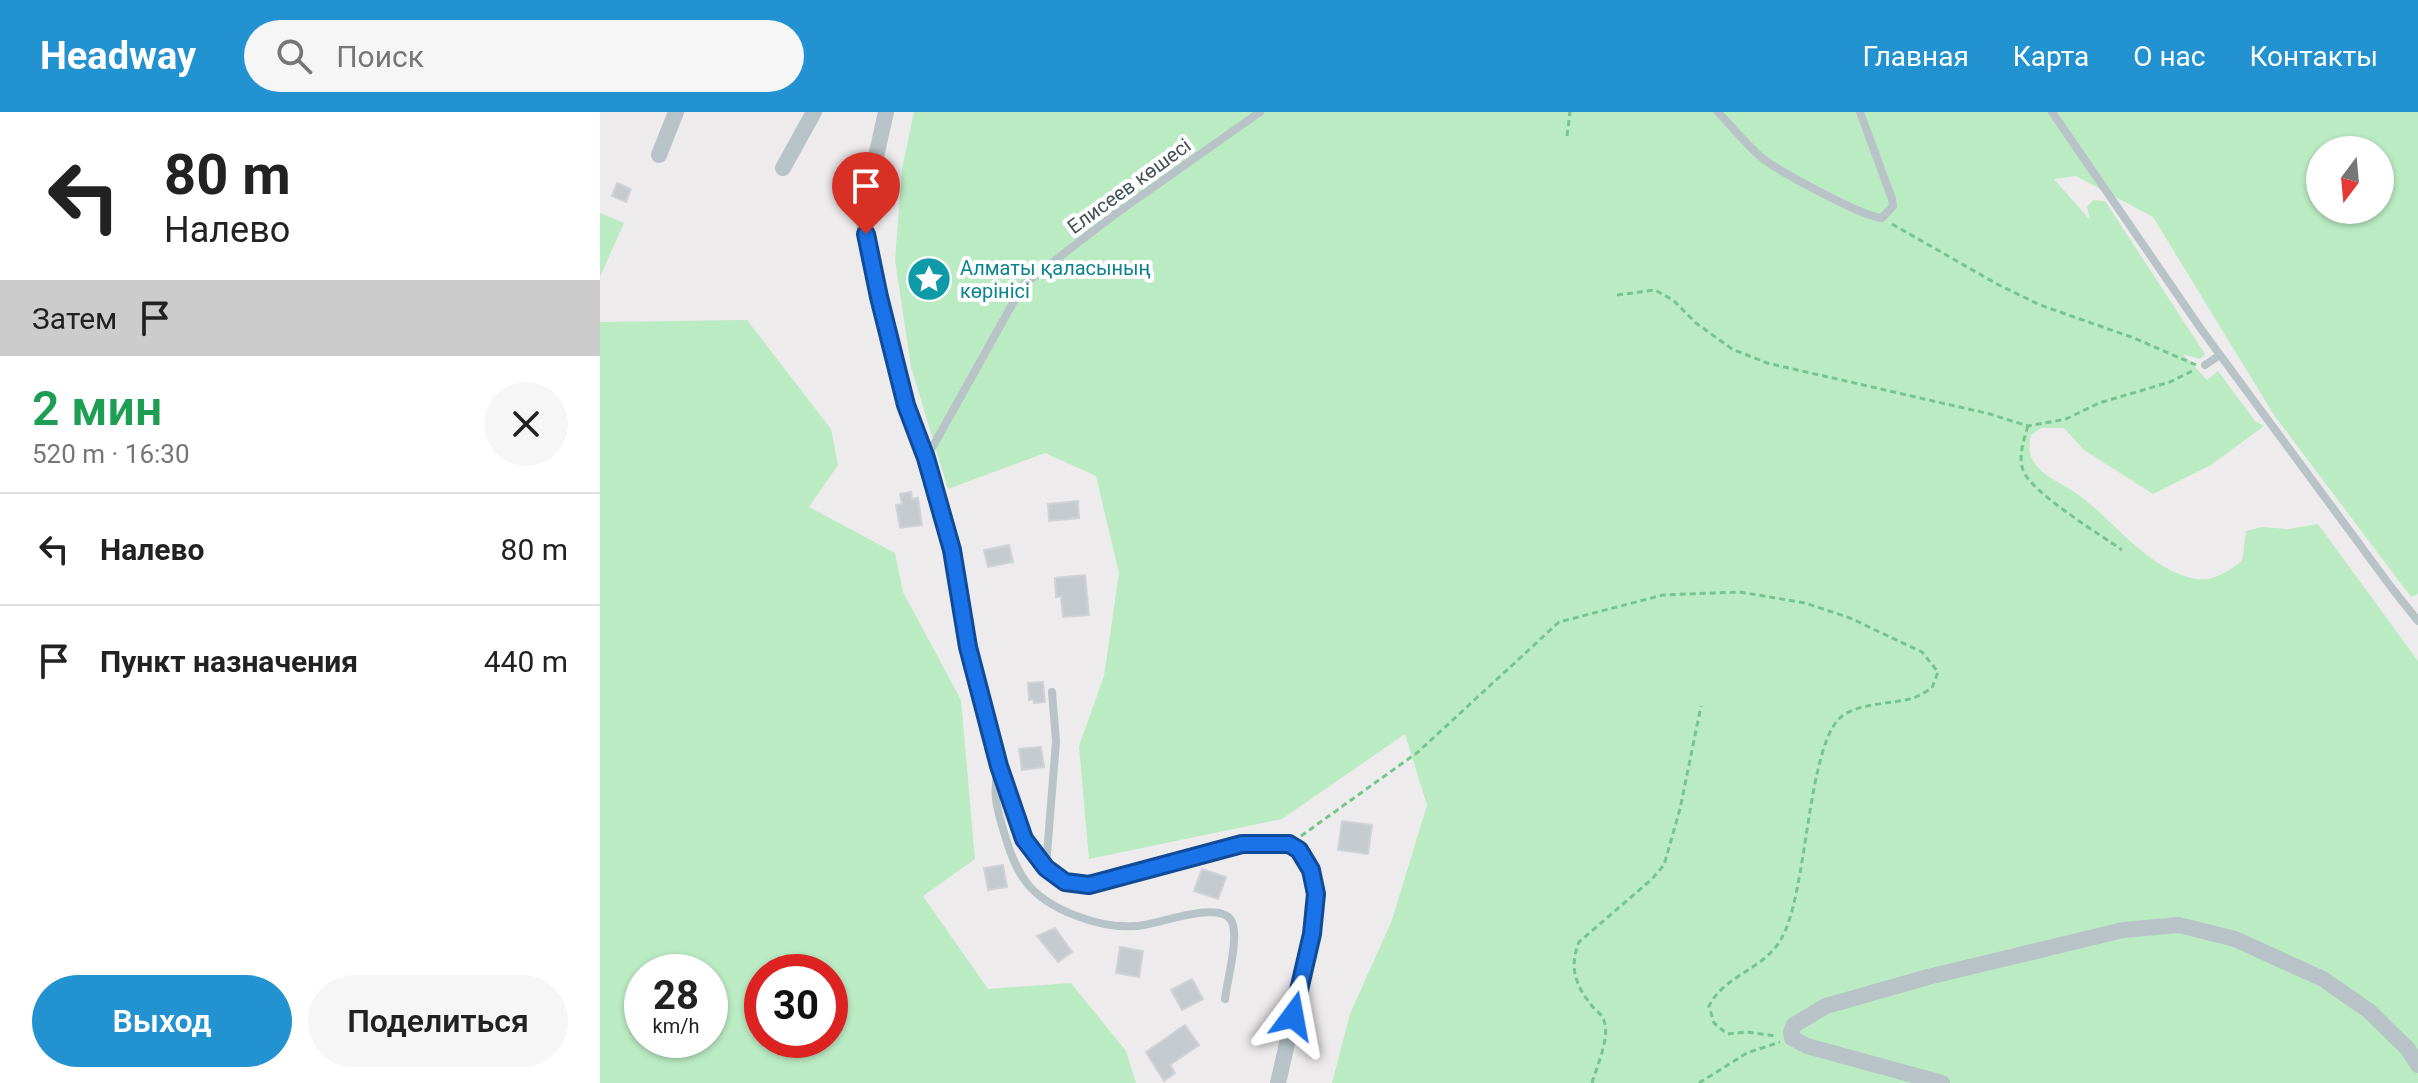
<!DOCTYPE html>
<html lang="ru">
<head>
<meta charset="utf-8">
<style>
  :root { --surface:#fff; --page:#f6f6f6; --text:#222; --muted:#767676; --line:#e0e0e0; --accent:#2392d0 }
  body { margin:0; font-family:Roboto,sans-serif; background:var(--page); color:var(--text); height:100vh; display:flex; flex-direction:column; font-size:30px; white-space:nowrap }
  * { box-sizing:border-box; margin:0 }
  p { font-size:26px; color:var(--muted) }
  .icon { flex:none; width:44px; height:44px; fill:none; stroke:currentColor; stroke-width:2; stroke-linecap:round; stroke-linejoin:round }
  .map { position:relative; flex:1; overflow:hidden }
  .panel { display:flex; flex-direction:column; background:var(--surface); width:600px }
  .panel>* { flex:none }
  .guide { background:#fff; color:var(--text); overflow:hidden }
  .needle { width:52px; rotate:196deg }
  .tools { position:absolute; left:1706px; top:24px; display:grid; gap:16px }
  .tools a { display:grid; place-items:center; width:88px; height:88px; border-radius:50%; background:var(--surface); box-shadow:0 2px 6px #0004; font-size:40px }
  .speed { position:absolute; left:24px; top:842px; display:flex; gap:16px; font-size:40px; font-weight:700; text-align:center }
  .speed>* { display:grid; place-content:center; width:104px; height:104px; border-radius:50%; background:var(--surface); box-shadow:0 2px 6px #0004; line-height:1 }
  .speed small { font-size:20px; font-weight:400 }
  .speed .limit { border:12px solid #d22; background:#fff; color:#111 }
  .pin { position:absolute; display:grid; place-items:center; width:68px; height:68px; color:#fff; margin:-82px -34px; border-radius:50% 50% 50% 0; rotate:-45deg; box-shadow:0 0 8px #0007 }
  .pin .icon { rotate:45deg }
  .me { position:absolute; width:88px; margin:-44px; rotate:13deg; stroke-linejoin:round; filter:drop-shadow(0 0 6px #0008) }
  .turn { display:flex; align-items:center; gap:28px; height:168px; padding:0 32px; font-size:36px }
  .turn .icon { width:104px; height:104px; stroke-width:2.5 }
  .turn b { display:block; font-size:56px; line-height:68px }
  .then { display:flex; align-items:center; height:76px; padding:0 32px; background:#0003; gap:16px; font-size:30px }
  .round { display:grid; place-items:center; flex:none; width:84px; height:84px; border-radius:42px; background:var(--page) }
  .head { display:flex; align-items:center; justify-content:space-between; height:136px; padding:0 32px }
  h1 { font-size:48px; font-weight:600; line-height:60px; color:#1e9e55 }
  .action { display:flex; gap:16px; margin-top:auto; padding:16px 32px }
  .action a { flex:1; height:92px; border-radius:48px; background:var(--accent); color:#fff; font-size:32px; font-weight:600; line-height:92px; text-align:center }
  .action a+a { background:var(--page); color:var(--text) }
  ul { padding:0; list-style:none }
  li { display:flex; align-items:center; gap:24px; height:112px; padding:0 32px; border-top:2px solid var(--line) }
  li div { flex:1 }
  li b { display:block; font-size:30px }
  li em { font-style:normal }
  header { display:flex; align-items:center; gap:48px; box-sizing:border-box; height:112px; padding:0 40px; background:var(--accent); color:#fff }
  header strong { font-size:38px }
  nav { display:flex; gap:44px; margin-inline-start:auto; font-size:28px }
  .search { width:560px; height:72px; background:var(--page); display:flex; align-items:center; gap:20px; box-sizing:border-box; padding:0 28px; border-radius:44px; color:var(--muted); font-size:30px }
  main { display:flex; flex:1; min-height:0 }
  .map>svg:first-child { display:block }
</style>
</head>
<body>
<header>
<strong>Headway</strong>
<div class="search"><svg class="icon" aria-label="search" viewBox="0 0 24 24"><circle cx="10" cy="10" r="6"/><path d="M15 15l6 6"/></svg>Поиск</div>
<nav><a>Главная</a><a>Карта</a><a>О нас</a><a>Контакты</a></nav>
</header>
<main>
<section class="panel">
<div class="guide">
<div class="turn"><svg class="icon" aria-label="left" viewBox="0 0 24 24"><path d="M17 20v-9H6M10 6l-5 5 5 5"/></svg><div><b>80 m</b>Налево</div></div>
<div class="then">Затем<svg class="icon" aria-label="arrive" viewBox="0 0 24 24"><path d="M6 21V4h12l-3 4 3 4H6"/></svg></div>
</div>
<div class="head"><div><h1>2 мин</h1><p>520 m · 16:30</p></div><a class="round"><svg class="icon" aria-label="close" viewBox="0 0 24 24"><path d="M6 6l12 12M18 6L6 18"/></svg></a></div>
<ul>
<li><svg class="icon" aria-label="left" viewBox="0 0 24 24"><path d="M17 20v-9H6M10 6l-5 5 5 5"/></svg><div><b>Налево</b></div><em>80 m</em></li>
<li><svg class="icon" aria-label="arrive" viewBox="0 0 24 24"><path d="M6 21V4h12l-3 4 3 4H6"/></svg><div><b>Пункт назначения</b></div><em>440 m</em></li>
</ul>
<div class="action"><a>Выход</a><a>Поделиться</a></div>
</section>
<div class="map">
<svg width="1818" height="971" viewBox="0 0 1818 971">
  <rect width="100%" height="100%" fill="#eeebec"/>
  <g fill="#bbebc3" fill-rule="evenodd">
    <path d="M314,0h1504v482l-7,3 -137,-182 -121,-198 -77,-41 -22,3 36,41 -3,-13 6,-7 12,1 100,153 -5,5 -17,-5 24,26 11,-9 37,50 9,5 -53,39 -58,29 -69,-44 -20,-22h-23l-10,7c-2,12 -3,20 5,30 10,13 27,19 40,28 38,27 67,72 115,85 21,5 35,-5 51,-17l4,-30 16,-4 26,2 30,-5 100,137v422h-1086l18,-69 42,-94 35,-115 -22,-71 -123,85 -193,40 -10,-113 25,-70 15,-103 -23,-97 -51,-23 -97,36 -37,-122 -16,-107 7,-91zM1720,38h60v60h-60z"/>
    <polygon points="0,101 24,111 0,165"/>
    <path d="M147,208l84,109 7,36 -29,42 86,46 8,39 58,108 14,159 -52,37 65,93 83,-6 55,68 10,32h-536v-761zM42,860h68v68h-68zM162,860h68v68h-68z"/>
  </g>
  <g fill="#c5cace" stroke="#cfd3d7" stroke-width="2">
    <polygon points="17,71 31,77 26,90 12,84"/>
    <polygon points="311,380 312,387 318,386 322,413 300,416 296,393 302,392 300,382"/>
    <polygon points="478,389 479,406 449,409 448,392"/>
    <polygon points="409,433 413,450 388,455 384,438"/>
    <polygon points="485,463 489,503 463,505 461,484 456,485 455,466"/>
    <polygon points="443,570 445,590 434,591 433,587 429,588 428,571"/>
    <polygon points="441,635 444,655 422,658 419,637"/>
    <polygon points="742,709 772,713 768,742 738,738"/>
    <polygon points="403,753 407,775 388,778 384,756"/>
    <polygon points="602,757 626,765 618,787 594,779"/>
    <polygon points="455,816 472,840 458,850 437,824"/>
    <polygon points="520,835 543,839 539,865 516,861"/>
    <polygon points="592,867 603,887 582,898 571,878"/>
    <polygon points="585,913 599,933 570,953 575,961 564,969 546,940"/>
  </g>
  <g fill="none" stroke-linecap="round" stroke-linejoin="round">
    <g stroke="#75c68e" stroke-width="3" stroke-dasharray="6 4" stroke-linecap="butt">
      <polyline points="967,24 970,0"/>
      <polyline points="1292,112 1397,172 1440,193 1534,226 1596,253"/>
      <polyline points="1017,183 1055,178 1073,188 1096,211 1132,237 1167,251 1390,302 1428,314 1466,307 1499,291 1570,270 1594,258"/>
      <path d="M1428,314c-4,13 -10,30 -5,44 7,22 78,65 99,80"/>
      <path d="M701,724l117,-84 141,-130 104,-27 77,-3 65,11 45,15 72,34 16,20 -6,16c-7,4 -14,9 -22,11 -21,5 -46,4 -65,15 -39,22 -36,182 -65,227 -18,29 -55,34 -71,65l5,17 13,11 20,-2 29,4"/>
      <path d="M992,971c5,-17 18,-45 12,-62 -1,-6 -8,-10 -12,-15 -17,-21 -23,-39 -13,-64l73,-63 12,-14 16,-56 21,-103"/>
      <polyline points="1099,971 1147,941 1180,930"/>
    </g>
    <g stroke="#b7c3c7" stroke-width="8">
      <path d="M1118,0c14,15 28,32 43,45 15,13 104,61 121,61l11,-12 -1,-7 -32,-87"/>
      <polyline points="1452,0 1601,217 1791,475 1818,509"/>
      <polyline points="1605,253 1620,243"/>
      <polyline points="327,345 423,173 514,103 660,0"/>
      <path d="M398,659c-7,24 2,48 9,71 4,13 11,29 19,40 21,28 75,47 110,44 21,-1 82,-26 95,-6 9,15 -4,61 -6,79"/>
      <polyline points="446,755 456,629 452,580"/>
    </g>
    <g stroke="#b7c3c7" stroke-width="16">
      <polyline points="286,0 263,103 269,142 306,293 326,346 352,438 368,535 399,654 424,727 446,756 465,770 489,773 642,732 689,732 699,738 711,758 716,782 712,822 678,971"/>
      <polyline points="59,43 76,0"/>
      <polyline points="183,56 214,0"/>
      <polyline points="1342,971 1207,934 1192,926 1191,920 1194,913 1226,894 1328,865 1523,818 1579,813 1635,827 1723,867 1769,899 1808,937 1818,953"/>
    </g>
  </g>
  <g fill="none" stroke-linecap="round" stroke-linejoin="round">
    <g stroke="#114b97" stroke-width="20">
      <polyline id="route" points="266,122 279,185 306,293 326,346 352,438 368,535 399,654 424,727 446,756 465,770 489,773 642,732 689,732 699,738 711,758 716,782 712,822 693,904"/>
    </g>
    <use href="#route" stroke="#1a73e8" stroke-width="14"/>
  </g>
  <defs>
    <g id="sight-disc" transform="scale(2.3)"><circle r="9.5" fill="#0f9aa8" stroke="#fff"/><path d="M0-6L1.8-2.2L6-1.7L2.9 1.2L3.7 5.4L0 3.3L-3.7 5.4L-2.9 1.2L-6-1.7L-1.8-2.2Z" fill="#fff"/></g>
  </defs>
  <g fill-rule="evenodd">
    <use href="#sight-disc" x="329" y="167"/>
  </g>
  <g text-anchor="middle" stroke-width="8" stroke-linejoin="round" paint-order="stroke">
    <g font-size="20" fill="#455257" stroke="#fff">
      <text transform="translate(529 74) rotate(-36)" y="7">Елисеев көшесі</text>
    </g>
    <g font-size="20" fill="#0d838f" stroke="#fff" text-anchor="start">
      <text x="360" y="163">Алматы қаласының<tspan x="360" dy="23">көрінісі</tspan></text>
    </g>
  </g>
</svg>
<div class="tools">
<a><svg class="needle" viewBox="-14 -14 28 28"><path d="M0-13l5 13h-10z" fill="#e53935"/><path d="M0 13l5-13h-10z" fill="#767676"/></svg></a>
</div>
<div class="speed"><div>28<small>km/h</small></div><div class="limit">30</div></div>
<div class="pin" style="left:266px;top:122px;background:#d93025"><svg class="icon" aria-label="arrive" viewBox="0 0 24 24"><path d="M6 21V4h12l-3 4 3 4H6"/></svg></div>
<svg class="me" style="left:693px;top:904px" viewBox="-20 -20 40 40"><path d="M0-17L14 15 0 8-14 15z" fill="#1a73e8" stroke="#fff" stroke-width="4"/></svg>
</div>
</main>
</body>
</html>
